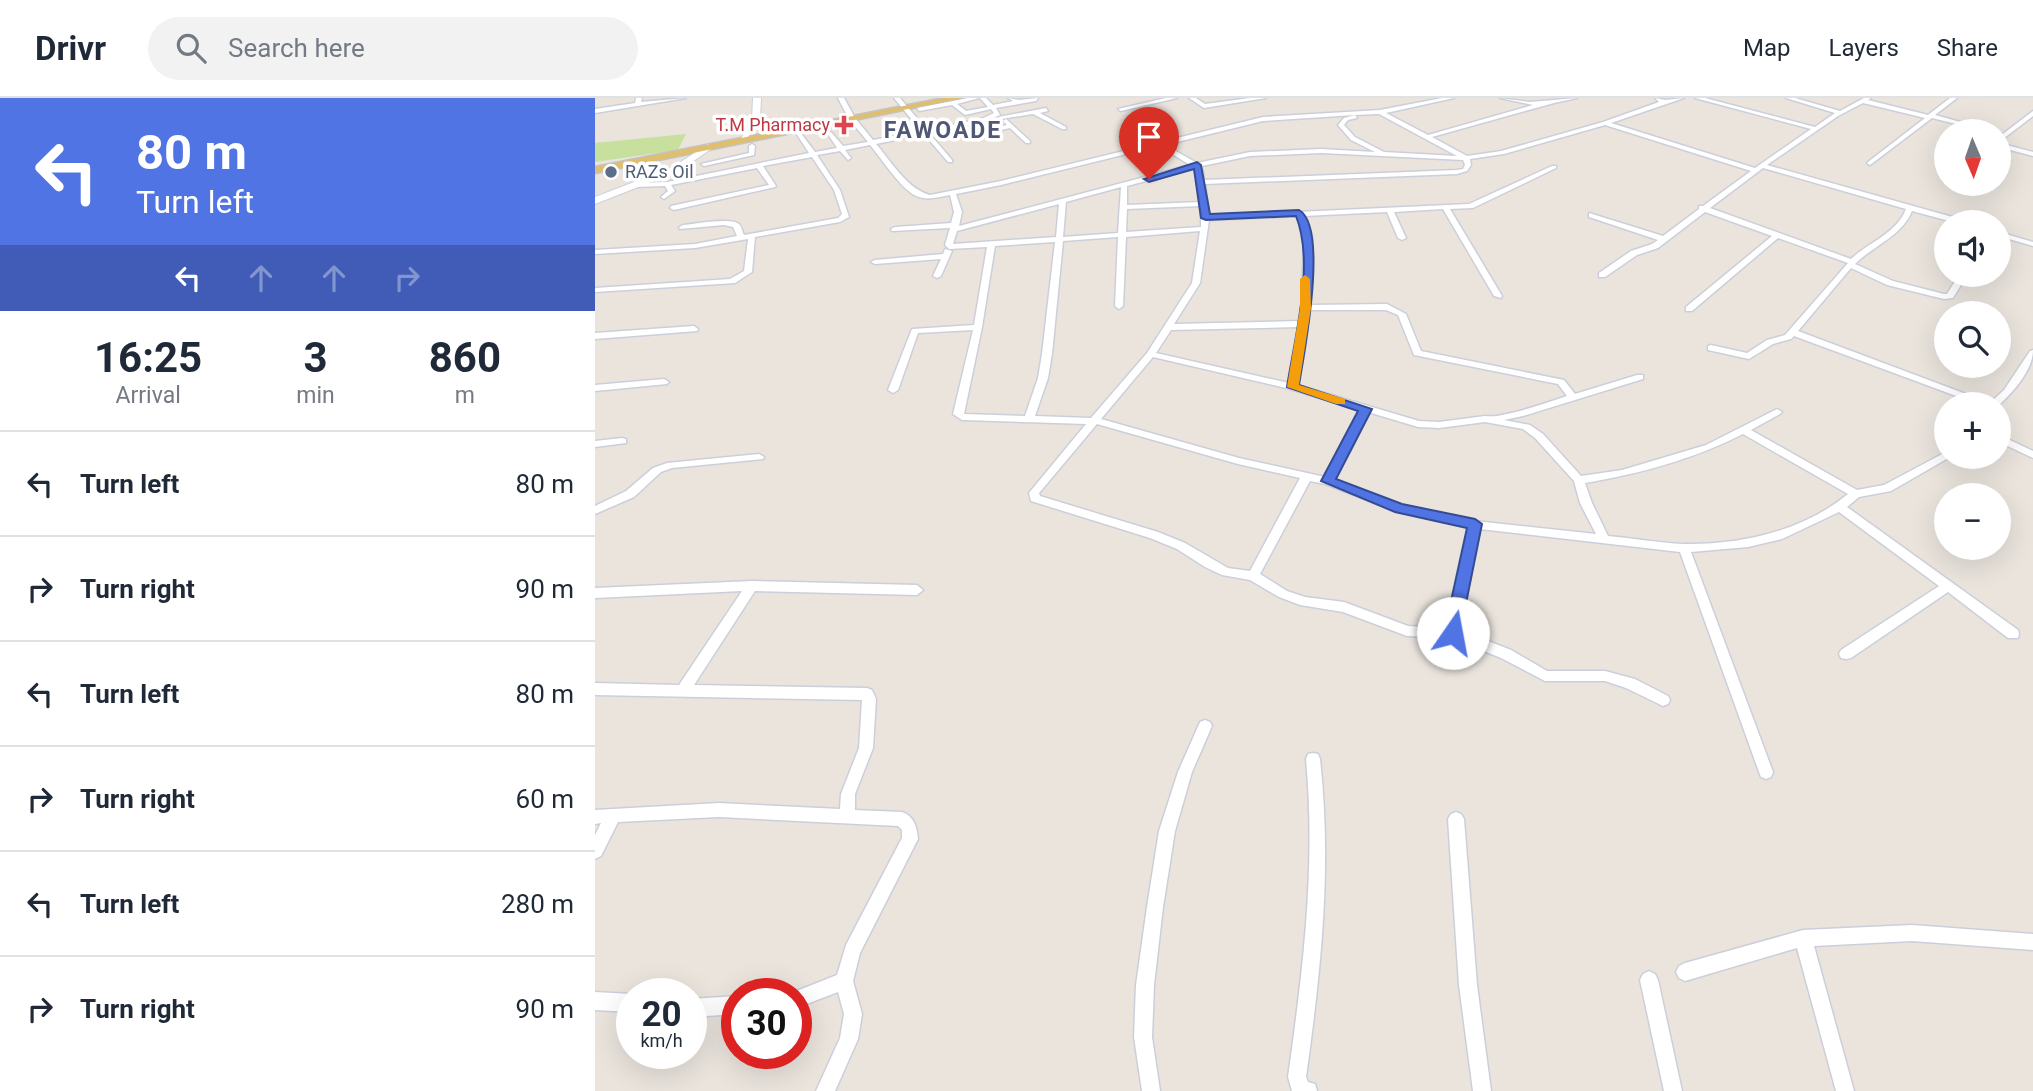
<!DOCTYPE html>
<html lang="en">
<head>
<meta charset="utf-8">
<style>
  :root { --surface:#fff; --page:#f2f2f3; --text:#1f2937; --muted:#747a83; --line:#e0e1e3 }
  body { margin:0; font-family:Roboto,sans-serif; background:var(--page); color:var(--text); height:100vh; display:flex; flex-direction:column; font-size:26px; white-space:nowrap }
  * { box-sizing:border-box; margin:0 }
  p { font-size:23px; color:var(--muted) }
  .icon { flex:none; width:38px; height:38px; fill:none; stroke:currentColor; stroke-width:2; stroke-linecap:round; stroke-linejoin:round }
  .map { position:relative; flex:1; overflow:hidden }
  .panel { display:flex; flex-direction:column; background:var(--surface); width:595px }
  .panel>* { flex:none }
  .guide { background:#5174e4; color:#fff; overflow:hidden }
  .needle { width:46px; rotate:178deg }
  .buttons { position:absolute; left:1339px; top:21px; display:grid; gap:14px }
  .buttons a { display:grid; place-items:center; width:77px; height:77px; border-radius:50%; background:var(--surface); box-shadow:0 7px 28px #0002; font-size:35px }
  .speed { position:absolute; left:21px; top:880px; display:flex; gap:14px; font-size:35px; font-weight:700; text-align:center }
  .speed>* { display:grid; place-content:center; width:91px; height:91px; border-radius:50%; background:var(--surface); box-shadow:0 7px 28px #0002; line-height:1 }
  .speed small { font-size:18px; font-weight:400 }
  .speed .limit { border:10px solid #d22; background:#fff; color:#111 }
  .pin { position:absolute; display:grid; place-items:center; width:60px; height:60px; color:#fff; margin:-72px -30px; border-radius:50% 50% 50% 0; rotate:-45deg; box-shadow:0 0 7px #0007 }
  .pin .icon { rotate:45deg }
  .me { position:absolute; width:77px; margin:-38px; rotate:12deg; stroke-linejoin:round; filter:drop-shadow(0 0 5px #0008) }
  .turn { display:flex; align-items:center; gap:24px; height:147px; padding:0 21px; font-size:32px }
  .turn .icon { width:91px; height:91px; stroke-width:2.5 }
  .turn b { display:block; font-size:49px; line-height:60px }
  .lanes { display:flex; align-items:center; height:66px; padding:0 21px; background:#0003; justify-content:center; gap:35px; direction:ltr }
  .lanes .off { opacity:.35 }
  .eta { display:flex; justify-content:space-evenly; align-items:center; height:119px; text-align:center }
  .eta b { font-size:42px; font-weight:700; line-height:49px }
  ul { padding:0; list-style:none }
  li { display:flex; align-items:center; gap:21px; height:105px; padding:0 21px; border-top:2px solid var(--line) }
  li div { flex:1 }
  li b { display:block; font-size:26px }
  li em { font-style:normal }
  header { display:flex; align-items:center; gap:42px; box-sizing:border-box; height:98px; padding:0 35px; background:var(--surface); border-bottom:2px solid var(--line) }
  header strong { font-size:33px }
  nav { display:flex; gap:38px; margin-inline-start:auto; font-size:24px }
  .search { width:490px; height:63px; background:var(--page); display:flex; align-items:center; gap:18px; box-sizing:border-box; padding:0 24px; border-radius:38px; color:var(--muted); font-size:26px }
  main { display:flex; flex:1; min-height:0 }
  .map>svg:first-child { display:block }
</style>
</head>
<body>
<header>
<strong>Drivr</strong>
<div class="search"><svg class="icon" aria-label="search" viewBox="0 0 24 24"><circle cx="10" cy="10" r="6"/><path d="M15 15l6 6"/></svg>Search here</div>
<nav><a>Map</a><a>Layers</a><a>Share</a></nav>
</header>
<main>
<section class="panel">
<div class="guide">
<div class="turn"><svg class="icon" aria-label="left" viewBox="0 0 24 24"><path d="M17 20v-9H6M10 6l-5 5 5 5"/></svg><div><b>80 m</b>Turn left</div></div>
<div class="lanes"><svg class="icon" aria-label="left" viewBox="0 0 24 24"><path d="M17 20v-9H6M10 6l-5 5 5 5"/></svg><svg class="icon off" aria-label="ahead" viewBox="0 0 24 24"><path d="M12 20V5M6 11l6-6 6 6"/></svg><svg class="icon off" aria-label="ahead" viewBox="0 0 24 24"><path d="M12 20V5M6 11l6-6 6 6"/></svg><svg class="icon off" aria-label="right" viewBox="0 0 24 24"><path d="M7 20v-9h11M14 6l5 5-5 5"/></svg></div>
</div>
<div class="eta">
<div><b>16:25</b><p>Arrival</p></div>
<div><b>3</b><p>min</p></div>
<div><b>860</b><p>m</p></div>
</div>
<ul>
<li><svg class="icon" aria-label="left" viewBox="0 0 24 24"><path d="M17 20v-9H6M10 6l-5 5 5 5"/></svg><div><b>Turn left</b></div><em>80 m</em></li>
<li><svg class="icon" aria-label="right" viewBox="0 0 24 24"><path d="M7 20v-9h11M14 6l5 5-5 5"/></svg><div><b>Turn right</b></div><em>90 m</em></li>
<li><svg class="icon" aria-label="left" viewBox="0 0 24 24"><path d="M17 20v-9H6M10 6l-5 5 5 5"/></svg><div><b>Turn left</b></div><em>80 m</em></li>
<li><svg class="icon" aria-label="right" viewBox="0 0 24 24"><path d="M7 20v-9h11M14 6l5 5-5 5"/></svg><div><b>Turn right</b></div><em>60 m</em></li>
<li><svg class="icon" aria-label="left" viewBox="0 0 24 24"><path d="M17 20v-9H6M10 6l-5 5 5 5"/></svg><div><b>Turn left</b></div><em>280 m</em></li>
<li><svg class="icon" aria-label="right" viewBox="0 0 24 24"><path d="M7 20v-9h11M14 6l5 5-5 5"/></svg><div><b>Turn right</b></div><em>90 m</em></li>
</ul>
</section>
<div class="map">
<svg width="1438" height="993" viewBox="0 0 1438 993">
  <rect width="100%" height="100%" fill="#eae4dd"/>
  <polygon fill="#c8e09d" points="91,36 83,52 0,64 0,45"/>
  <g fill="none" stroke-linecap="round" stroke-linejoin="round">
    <g stroke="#cccfda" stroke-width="3">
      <g id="street">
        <polygon points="41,0 47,0 46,4 91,0 0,15 0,11 40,5"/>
        <path d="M243,0h6l11,20 18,22 48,-9 -27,-33h6l27,32 54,-11 13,-6 -3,-4 -26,6 -13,-10 -33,6 -2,-3 51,-10h11l-22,6 9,7 22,-4 -8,-9h6l7,7 20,-4 -5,-3 11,2 19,-2 -2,3 -40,7 4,7 -17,7 -54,11 23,27v2h-4l-24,-28 -48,10c15,17 31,45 54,51l71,-14 262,-64 117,-7 62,-12h12l-68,15 42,22 105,-30 -33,-7 30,4 47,-4 -23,5 -122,34 35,19 34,-5 102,-29 56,-20 -4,-4 10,2 19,-2 -73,25 144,45 56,-39 -116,-31h10l110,29 20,-14 -49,-15h9l45,13 24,-13h7l-3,2 60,15 22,-17h7l-22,17 58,16h-9l-52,-13 -62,47 -3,-2 1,-1 57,-44 -62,-15 -25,13 -71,49 196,55v2h-10l-41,-11c-10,25 -39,35 -57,53l38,17 51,13h3l12,-19h8l-14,23 -9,1 -57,-14 -36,-17 -53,63 192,72 14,-13 26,-39 3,-1c0,20 -20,42 -34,55l-21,-1 -184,-68 -3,3 -18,5 -24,15 -41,-9v-4l3,-1 36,8 20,-13 18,-5 63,-72 -70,-25 -86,73h-6v-4l86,-71 -67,-24 -47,36 -21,7 -32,22h-6v-4l32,-22 21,-7 6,-4 -69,-23v-4l74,23 36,-27v-3h4l48,-35 -146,-46 -101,29 -34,5 1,6 -4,6 -10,3 -252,10 4,32 260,-12 83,-38h4v2l-83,40 -23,1 52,87 -1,2 -7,-2 -51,-87 -49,3 12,26 -4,2 -4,-2 -11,-26 -83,4 8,19 -2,70 77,-1 19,10 15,37 143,29 11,14 62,-19h6v4l-120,37 -19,4 26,5 13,9 38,42 41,-6 84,-25 71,-36 5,3 -2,2 -29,16 106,60 27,-5 62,-33v5h4l-59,34 -32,6 -12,10 171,123 1,4 -1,4h-10l-60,-46 -97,66 -5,1 -5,-1 -2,-4 2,-4 98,-64 -100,-74 -57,27 -34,8 -57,5 82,220 -2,5 -5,2 -5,-2 -2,-5 -79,-220 -200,-23 -20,101 51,20 36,21h58l30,8 33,17 2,4 -2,4 -5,2 -37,-18 -21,-7h-60l-44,-23 -49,-20 -45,-2 -64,-24 -43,-7 -21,-8 -29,-17 -28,-5 -17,-8 -28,-18 -27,-11 -119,-37 -2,-8 57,-69 -124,-4 -9,-6 20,-84 -55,3 -20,57 -5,3 -5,-3 24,-61 62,-4 13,-78 -38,2 -4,-4 5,-17 -58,3 -1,-2 4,-2 56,-4 3,-11 -4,-17c-11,2 -23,6 -34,1 -16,-8 -34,-37 -46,-51l-25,5 6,8 -3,2 -8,-9 -23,4 23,35 9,27 -9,5 -85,15 -3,35 -17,11 -140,9v-4l135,-9 14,-8 4,-32 -53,9 -100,6v-4l100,-6 42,-8 -4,-9 -9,-2 -44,4 -1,-2 4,-2c11,-1 48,-8 56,-1 3,3 3,7 5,11l94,-17 4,-4 -8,-24 -22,-33 -49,9 13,20 -1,1 -101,23 -4,-2 1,-2 98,-21 -12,-17 -86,17 4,6 -11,8 -3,-2 7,-6 -3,-5 -29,1 -3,-2 3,-2 31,-1 142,-29 -15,-23 3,-2 18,24 22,-4 -9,-14 3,-2 12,14 25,-4 -19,-23zM784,16l78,42 -73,-4 -29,-15 -11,-12 4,-5 9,-2 -2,-3zM760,17l-11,3 -6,7 13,15 24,12 -54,-3 -71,3 -53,11 -32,-18 98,-24zM564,48l31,19 -231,61 3,-14 -6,-18 45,-9zM726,55l142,7 2,5 -2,4 -6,1 -253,10 -2,-14 48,-10zM601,70l4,34 -73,3v-19zM1168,70l143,41c-10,25 -37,33 -55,50l-141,-51zM526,89l-3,46 -55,4 3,-35zM464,106l-3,33 -103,7 4,-13zM606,108v21l-75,5 1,-23zM702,118l7,19 -2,73 -3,13 -125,3 26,-41 9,-63zM605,133l-8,52 -45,70 -56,65 -56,-2 13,-38 4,-24 11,-113 55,-4 -3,69 4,3 4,-3 3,-69zM460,144l-13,112 -4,24 -13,38 -61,-2 18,-87 13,-81zM715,212h76l12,5 16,40 144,29 9,12c-18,6 -66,23 -82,20l-46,6 -20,-1 -121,-36zM704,229l-10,56 -133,-30 15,-23zM558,259l137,32 70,21 -35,67 -86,-19 -138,-39zM773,314l50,15 21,1 46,-6 38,7 12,9 39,43 6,22 16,31 -121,-13 -73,-16 -68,-26zM502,326l141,40 62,14 -50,93 -22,-3 -43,-25 -27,-11 -118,-36 -1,-3 6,-7zM1148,336l105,60c-45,37 -107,51 -164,50 -25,-1 -51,-6 -76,-8l-16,-33 -7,-20c54,-9 109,-24 158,-49zM715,383l15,3 71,27 73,17 -21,100 -40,-2 -64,-24 -39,-5 -18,-6 -27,-17z"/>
        <polygon points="571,0 582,0 526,13 523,11"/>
        <polygon points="594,0 601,0 610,6 655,0 671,0 609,10"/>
        <polygon points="451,10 453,13 445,15 471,29 471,31 467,31 438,16 406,21 403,19"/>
        <polygon points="1438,13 1438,18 1404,44 1404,39"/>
        <polygon points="411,21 435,43 435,45 431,45 415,30 370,40 367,38 412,27 408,23"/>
        <polygon points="1404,45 1438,54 1438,58 1404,49"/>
        <polygon points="157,46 160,48 159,57 109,68 106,66 154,55 154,48"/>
        <polygon points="1404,134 1438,144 1438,148 1404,138"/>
        <polygon points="350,151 357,153 346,178 342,180 338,178 346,161 280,166 276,164 280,162 348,156"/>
        <polygon points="99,228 103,231 102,233 0,241 0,235"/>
        <polygon points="69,281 74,284 72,286 0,293 0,287"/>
        <polygon points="1404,337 1438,353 1438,360 1404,344"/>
        <polygon points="27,340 31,341 31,345 0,349 0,343"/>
        <polygon points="164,356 169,359 168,361 77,370 66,374 39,399 0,416 0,408 31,393 58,370 72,365"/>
        <path d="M157,483l165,4 6,5 -6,5 -162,-4 -61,94 173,3 5,2 4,9 -3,49 -18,46v16l47,2c12,4 15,15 16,27l-58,114 -7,28 9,33 -4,25 -23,52h-19l24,-53 4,-24 -6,-22 -42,16v-14h-7l48,-19 9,-30 56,-107v-8l-4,-4 -179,-9 -101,5 -17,34 -6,3v-24l6,-12 -6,1v-14l124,-7 121,6 1,-15 18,-46 3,-48 -267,-5v-12l84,2 63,-94 -147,7v-10z"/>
        <polygon points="610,622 615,624 617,628 597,674 580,733 568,809 559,887 557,939 565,993 547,993 539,939 541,887 552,809 564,733 583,674 605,624"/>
        <path d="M718,655l5,1 2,5c12,108 1,211 -14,318l2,5 7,2 2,7h-25l-4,-14c15,-107 28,-209 18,-318l2,-5z"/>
        <polygon points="861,714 866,716 869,721 882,887 896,993 878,993 864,887 853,721 856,716"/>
        <polygon points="1317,827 1438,836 1438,852 1317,843 1219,848 1259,993 1241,993 1202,850 1090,883 1084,880 1081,874 1084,868 1090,865 1208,832"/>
        <polygon points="1054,873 1060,876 1063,882 1087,993 1069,993 1045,882 1048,876"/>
        <polygon points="0,894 37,896 37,914 0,912"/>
        <polygon points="142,898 142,916 96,919 96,901"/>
      </g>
    </g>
    <g stroke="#cccfda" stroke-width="2">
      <g id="secondary">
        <polygon points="158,0 166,0 165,21 150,44 144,44 157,21"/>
        <polygon points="113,46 116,51 84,73 0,106 0,99 78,69"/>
      </g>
    </g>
    <g stroke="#c3c3c3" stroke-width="3">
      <polygon id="primary" points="349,0 367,0 0,75 0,69"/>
    </g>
    <use href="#street" fill="#fff" fill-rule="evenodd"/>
    <use href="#secondary" fill="#fff" fill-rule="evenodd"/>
    <use href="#primary" fill="#dfbe6d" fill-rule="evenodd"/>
  </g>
  <path fill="#5174e4" stroke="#354b94" stroke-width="2" d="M602,64l4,3 9,49 89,-4c30,17 5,143 0,175l73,24 -36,70 66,25 73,15 7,5 -23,114 -6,2 -9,-7 23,-105 -72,-16 -74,-31 37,-70 -71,-24c8,-51 28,-123 9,-171l-90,4 -5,-2 -7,-49 -45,13 -5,-3z"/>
  <polygon fill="#f59e0b" points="710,177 715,181 716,210 704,287 750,301 750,306 741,306 692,289 705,210 705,181"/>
  <path fill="#e0444e" stroke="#fff" stroke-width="2.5" d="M245.5 16.5h7v7h7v7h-7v7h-7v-7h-7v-7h7z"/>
  <circle fill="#5c6f8a" stroke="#fff" stroke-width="2.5" cx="16" cy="74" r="7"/>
  <g text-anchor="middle" stroke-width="7" stroke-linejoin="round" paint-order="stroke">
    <g font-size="18" fill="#be3a42" stroke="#fff" text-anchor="end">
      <text x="235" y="33">T.M Pharmacy</text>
    </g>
    <g font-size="18" fill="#4e5e75" stroke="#fff" text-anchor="start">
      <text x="30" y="80">RAZs Oil</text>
    </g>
    <g font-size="23" font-weight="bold" letter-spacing="2" fill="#505875" stroke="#fff">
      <text x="348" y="40">FAWOADE</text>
    </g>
  </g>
</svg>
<div class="buttons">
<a><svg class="needle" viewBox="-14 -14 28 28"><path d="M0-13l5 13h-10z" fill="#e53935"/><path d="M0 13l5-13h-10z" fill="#747a83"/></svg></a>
<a><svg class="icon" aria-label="sound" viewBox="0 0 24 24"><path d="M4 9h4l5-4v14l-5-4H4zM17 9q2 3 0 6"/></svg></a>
<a><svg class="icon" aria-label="search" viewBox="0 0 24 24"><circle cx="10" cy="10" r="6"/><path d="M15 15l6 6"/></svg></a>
<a>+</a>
<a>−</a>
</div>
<div class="speed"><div>20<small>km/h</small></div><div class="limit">30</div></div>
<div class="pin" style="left:554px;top:81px;background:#d93025"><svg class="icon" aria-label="arrive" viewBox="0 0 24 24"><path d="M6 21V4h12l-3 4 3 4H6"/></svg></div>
<svg class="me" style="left:858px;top:535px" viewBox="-20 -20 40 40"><circle r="19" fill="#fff"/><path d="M0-13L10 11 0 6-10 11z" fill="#5174e4"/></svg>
</div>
</main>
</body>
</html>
